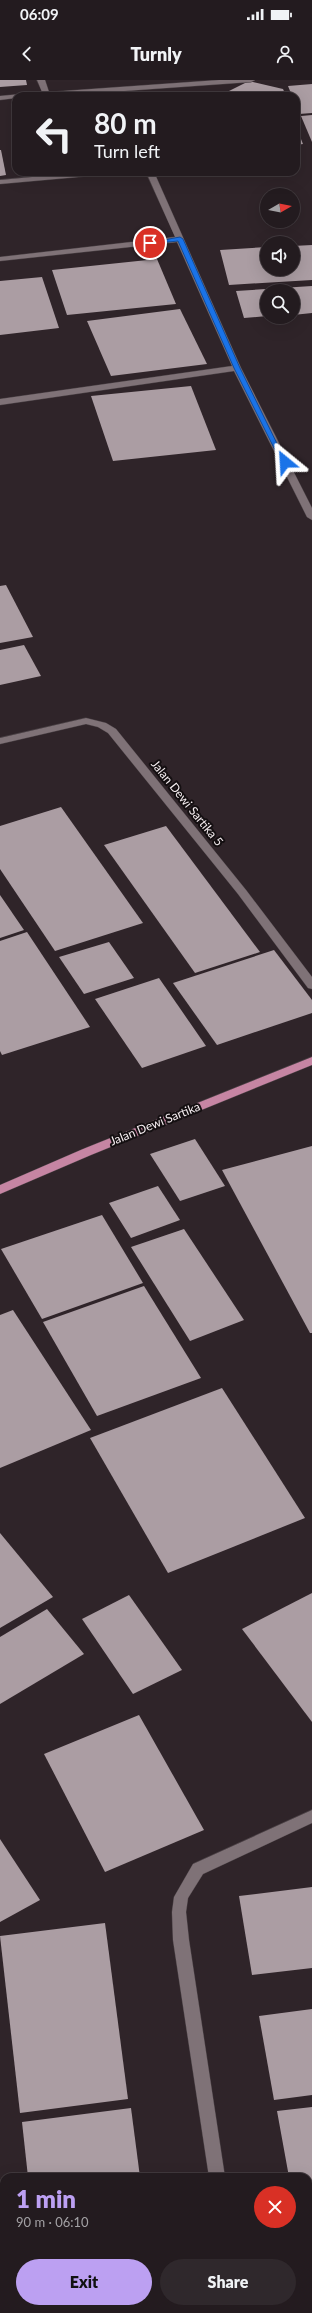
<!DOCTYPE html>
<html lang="en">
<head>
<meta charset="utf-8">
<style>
  :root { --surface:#231b1f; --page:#2f282c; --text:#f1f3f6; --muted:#a3a1a4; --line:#40393d; --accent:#bca0f2 }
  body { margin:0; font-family:Lato,sans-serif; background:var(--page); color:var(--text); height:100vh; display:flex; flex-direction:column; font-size:15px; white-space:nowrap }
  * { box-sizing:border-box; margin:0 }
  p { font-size:13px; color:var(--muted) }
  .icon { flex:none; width:22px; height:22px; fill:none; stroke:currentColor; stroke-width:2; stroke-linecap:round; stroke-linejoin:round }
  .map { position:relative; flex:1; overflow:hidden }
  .drawer { position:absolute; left:0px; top:2093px; width:312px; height:140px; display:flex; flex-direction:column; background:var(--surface); border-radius:12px 12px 0 0; box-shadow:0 4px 16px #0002,0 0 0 1px var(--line) }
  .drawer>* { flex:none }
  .banner { position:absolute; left:12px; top:12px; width:288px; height:84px; border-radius:12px; box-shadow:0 4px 16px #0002,0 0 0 1px var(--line); background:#231b1f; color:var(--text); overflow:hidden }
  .needle { width:26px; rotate:81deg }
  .controls { position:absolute; left:260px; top:108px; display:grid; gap:8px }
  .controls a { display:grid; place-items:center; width:40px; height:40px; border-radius:50%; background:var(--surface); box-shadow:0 4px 16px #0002,0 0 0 1px var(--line); font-size:20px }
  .pin { position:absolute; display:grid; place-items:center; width:34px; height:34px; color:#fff; margin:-17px; border:2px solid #fff; border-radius:50%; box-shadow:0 1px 4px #0007 }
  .me { position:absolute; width:44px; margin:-22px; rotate:333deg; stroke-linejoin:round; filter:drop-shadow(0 0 3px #0008) }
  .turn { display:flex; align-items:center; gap:14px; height:84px; padding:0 16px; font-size:18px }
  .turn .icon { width:52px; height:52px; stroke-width:2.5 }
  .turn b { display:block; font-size:28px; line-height:34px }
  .round { display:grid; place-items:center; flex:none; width:42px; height:42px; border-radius:21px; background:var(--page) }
  .overview { display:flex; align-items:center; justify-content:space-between; height:68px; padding:0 16px }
  h1 { font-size:24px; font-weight:800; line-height:30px; color:var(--accent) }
  .action { display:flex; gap:8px; margin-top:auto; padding:8px 16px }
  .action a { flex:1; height:46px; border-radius:24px; background:var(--accent); color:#111; font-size:16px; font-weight:800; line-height:46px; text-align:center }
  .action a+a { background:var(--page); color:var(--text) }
  .status { display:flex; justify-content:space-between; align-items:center; height:28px; padding:0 20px; background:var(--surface); direction:ltr }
  .status svg { height:11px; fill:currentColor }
  header { display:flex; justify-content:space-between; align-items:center; height:52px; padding:0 16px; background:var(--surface); font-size:18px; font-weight:800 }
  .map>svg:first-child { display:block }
</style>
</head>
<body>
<div class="status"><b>06:09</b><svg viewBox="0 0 49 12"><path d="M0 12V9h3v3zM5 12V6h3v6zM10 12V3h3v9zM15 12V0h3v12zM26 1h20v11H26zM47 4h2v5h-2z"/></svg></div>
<header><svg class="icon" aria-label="back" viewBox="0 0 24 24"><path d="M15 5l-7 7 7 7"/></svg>Turnly<svg class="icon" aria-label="person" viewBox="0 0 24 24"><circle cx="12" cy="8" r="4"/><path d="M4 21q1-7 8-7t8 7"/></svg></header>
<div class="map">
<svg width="312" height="2233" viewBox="0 0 312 2233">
  <rect width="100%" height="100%" fill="#2f2429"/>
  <g fill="#ab9da3">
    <polygon points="0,0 26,0 27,5 0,7"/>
    <polygon points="249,1 283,9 286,16 228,16 227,12"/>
    <polygon points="312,4 312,33 299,34 296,26 296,16 292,16 288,6"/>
    <polygon points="218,13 219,16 195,16 195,15"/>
    <polygon points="312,35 312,62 301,36"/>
    <polygon points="296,47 303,64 296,65"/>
    <polygon points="0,70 1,70 6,95 0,96"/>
    <polygon points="312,165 312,200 229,205 220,170 267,167 267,189 293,189 293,166"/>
    <polygon points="157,179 176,224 67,235 52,190"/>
    <polygon points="42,197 59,248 0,255 0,201"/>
    <polygon points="312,206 312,233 293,235 293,211 267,211 267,236 244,238 236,211"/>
    <polygon points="180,229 207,284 111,296 87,241"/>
    <polygon points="191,306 216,370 113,381 91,316"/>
    <polygon points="6,505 33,557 0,563 0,506"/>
    <polygon points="24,565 41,596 0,605 0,570"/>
    <polygon points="61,727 143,843 55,871 0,789 0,746"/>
    <polygon points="166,746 260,872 195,893 104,765"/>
    <polygon points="0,815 24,850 0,858"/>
    <polygon points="27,852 90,947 2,975 0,971 0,861"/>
    <polygon points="109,862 134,898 84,914 59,877"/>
    <polygon points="274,870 312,920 312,933 217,965 173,903"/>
    <polygon points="159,898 206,966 142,988 95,919"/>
    <polygon points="195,1059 225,1106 180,1121 150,1074"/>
    <polygon points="312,1066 312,1253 310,1253 222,1090"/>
    <polygon points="158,1106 180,1140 131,1158 109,1123"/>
    <polygon points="102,1135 143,1203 42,1239 1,1169"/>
    <polygon points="184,1149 244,1240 190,1261 131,1167"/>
    <polygon points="144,1206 201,1298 97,1336 43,1242"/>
    <polygon points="13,1230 91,1350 0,1388 0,1235"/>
    <polygon points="222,1308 305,1438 168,1493 90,1358"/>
    <polygon points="0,1453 53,1517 0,1548"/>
    <polygon points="312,1513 312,1642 242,1549"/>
    <polygon points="129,1515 182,1590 133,1614 82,1539"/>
    <polygon points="47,1529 84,1574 0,1624 0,1557"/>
    <polygon points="139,1635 204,1750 105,1792 44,1674"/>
    <polygon points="0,1759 40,1820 0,1842"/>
    <polygon points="312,1807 312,1888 252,1895 239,1816"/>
    <polygon points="105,1843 128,2019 20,2033 0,1856"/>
    <polygon points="312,1929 312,2015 274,2020 259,1936"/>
    <polygon points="312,2027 312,2119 308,2119 308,2097 289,2097 277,2031"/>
    <polygon points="131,2028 140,2097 28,2097 22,2042"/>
    <polygon points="308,2131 312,2131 311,2228 308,2213"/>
    <polygon points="4,2219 4,2229 30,2229 30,2233 0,2233 0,2220"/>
    <polygon points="36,2229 156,2229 157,2233 37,2233"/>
  </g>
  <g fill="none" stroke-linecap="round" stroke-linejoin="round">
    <g stroke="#483f43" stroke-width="1">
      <g id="minor">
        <polygon points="37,0 45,0 49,12 219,0 255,0 251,2 54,16 16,16 16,18 0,20 0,16 42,12"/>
        <polygon points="86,92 116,92 112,94 0,104 0,100"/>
        <polygon points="146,92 154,92 241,288 312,428 312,440 307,437 234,291 0,325 0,319 232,286 177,162 0,181 0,177 175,157"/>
        <polygon points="86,638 106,643 116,649 246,810 312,897 312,909 308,908 238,814 108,653 98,647 86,644 0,664 0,658"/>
        <polygon points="312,1730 312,1743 203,1794 188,1818 186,1832 189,1860 225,2097 209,2097 173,1860 172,1832 174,1817 193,1784"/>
        <rect x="230" y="2229" width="16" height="4"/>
      </g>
    </g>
    <g stroke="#483f43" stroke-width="1">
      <polygon id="major" points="312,977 312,985 91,1075 0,1114 0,1105 83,1069"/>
    </g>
    <use href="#minor" fill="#7f7277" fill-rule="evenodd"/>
    <use href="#major" fill="#c685a3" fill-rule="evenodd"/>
  </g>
  <polygon fill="#1a73e8" stroke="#114b97" points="180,157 183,159 240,288 287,384 281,382 234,288 178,161 150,164 147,163"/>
  <g text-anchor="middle" stroke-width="4" stroke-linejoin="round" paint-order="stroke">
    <g font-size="12" fill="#f7eff2" stroke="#140f11">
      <text transform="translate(187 723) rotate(51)" y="4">Jalan Dewi Sartika 5</text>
      <text transform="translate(155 1044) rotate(-22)" y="4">Jalan Dewi Sartika</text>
    </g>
  </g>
</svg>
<div class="controls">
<a><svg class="needle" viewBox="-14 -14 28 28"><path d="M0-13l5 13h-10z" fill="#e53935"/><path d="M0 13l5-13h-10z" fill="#a3a1a4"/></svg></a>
<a><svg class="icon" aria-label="sound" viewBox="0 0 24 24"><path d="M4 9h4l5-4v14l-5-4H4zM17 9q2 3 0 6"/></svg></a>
<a><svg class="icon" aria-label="search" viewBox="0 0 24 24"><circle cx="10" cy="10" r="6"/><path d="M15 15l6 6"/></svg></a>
</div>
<div class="pin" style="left:150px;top:163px;background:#d93025"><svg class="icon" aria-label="arrive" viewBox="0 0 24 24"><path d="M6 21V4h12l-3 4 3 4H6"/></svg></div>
<svg class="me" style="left:285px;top:382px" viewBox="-20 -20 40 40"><path d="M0-17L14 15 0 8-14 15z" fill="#1a73e8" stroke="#fff" stroke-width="4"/></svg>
<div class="banner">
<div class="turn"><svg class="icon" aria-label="left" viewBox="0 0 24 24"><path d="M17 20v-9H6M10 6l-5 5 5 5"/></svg><div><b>80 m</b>Turn left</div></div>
</div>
<section class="drawer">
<div class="overview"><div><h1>1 min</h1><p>90 m · 06:10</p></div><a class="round" style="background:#d93025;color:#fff"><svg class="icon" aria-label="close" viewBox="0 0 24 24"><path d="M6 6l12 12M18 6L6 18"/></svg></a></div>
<div class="action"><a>Exit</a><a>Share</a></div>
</section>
</div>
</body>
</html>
